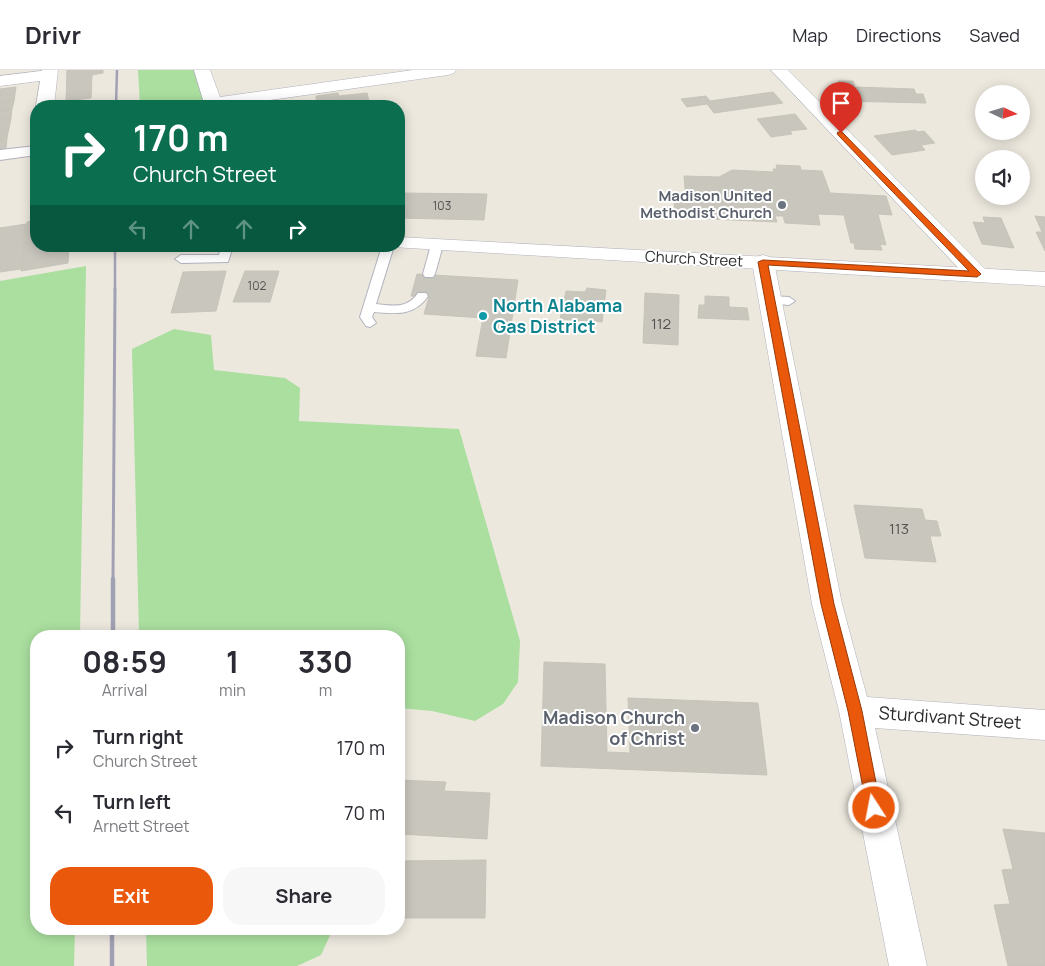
<!DOCTYPE html>
<html lang="en">
<head>
<meta charset="utf-8">
<style>
  :root { --surface:#fff; --page:#f7f7f7; --text:#2b2b33; --muted:#7c7c81; --line:#e1e1e2; --accent:#ea580c }
  body { margin:0; font-family:Manrope,sans-serif; background:var(--page); color:var(--text); height:100vh; display:flex; flex-direction:column; font-size:19px; white-space:nowrap }
  * { box-sizing:border-box; margin:0 }
  p { font-size:16px; color:var(--muted) }
  .icon { flex:none; width:28px; height:28px; fill:none; stroke:currentColor; stroke-width:2; stroke-linecap:round; stroke-linejoin:round }
  .map { position:relative; flex:1; overflow:hidden }
  .panel { position:absolute; left:30px; top:560px; width:375px; height:305px; display:flex; flex-direction:column; background:var(--surface); border-radius:20px; box-shadow:0 2px 12px #0003 }
  .panel>* { flex:none }
  .hud { position:absolute; left:30px; top:30px; width:375px; height:152px; border-radius:20px; box-shadow:0 2px 12px #0003; background:#0b6e4f; color:#fff; overflow:hidden }
  .needle { width:32px; rotate:94deg }
  .buttons { position:absolute; left:975px; top:15px; display:grid; gap:10px }
  .buttons a { display:grid; place-items:center; width:55px; height:55px; border-radius:50%; background:var(--surface); box-shadow:0 2px 12px #0003; font-size:25px }
  .pin { position:absolute; display:grid; place-items:center; width:42px; height:42px; color:#fff; margin:-51px -21px; border-radius:50% 50% 50% 0; rotate:-45deg; box-shadow:0 0 5px #0007 }
  .pin .icon { rotate:45deg }
  .me { position:absolute; width:55px; margin:-28px; rotate:349deg; stroke-linejoin:round; filter:drop-shadow(0 0 4px #0008) }
  .turn { display:flex; align-items:center; gap:18px; height:105px; padding:0 20px; font-size:22px }
  .turn .icon { width:65px; height:65px; stroke-width:2.5 }
  .turn b { display:block; font-size:35px; line-height:42px }
  .lanes { display:flex; align-items:center; height:48px; padding:0 20px; background:#0003; justify-content:center; gap:25px; direction:ltr }
  .lanes .off { opacity:.35 }
  .eta { display:flex; justify-content:space-evenly; align-items:center; height:85px; text-align:center }
  .eta b { font-size:30px; font-weight:700; line-height:35px }
  .cta { display:flex; gap:10px; margin-top:auto; padding:10px 20px }
  .cta a { flex:1; height:58px; border-radius:20px; background:var(--accent); color:#fff; font-size:20px; font-weight:700; line-height:58px; text-align:center }
  .cta a+a { background:var(--page); color:var(--text) }
  ul { padding:0; list-style:none }
  li { display:flex; align-items:center; gap:15px; height:65px; padding:0 20px }
  li div { flex:1 }
  li b { display:block; font-size:19px }
  li em { font-style:normal }
  header { display:flex; align-items:center; gap:30px; box-sizing:border-box; height:70px; padding:0 25px; background:var(--surface); border-bottom:1px solid var(--line) }
  header strong { font-size:24px }
  nav { display:flex; gap:28px; margin-inline-start:auto; font-size:18px }
  .map>svg:first-child { display:block }
</style>
</head>
<body>
<header>
<strong>Drivr</strong>
<nav><a>Map</a><a>Directions</a><a>Saved</a></nav>
</header>
<div class="map">
<svg width="1045" height="896" viewBox="0 0 1045 896">
  <rect width="100%" height="100%" fill="#ece8de"/>
  <g fill="#aadf9f">
    <polygon points="138,0 194,0 205,36 140,36"/>
    <polygon points="86,196 80,566 36,566 36,859 75,859 74,896 0,896 0,211"/>
    <polygon points="174,259 211,265 214,300 285,308 300,318 299,351 459,359 520,571 518,612 503,634 475,651 432,641 399,638 399,566 139,566 132,279"/>
    <polygon points="146,859 333,859 321,885 297,896 147,896"/>
  </g>
  <g fill="#c8c6bd" stroke="#c7c4b8">
    <polygon points="67,0 103,0 103,3 92,5 91,28 66,31"/>
    <polygon points="838,11 853,11 855,17 914,19 916,24 923,24 926,33 841,31 837,19 840,19"/>
    <polygon points="16,17 14,31 0,33 0,19"/>
    <polygon points="773,22 783,33 714,43 707,34 687,37 681,29 706,26 710,31"/>
    <polygon points="338,23 339,26 367,23 369,31 340,34 340,36 317,36 316,26"/>
    <polygon points="14,31 12,39 0,41 0,33"/>
    <polygon points="201,31 202,36 188,36 188,33"/>
    <polygon points="12,39 11,48 0,49 0,41"/>
    <polygon points="795,44 807,59 790,61 792,64 771,67 757,49"/>
    <polygon points="11,48 9,58 0,59 0,49"/>
    <polygon points="9,58 7,68 0,69 0,59"/>
    <polygon points="915,60 918,62 924,61 935,73 921,75 925,80 892,85 874,66"/>
    <polygon points="7,68 6,78 0,79 0,69"/>
    <polygon points="776,95 800,96 801,100 822,101 830,123 886,126 892,145 878,144 886,175 880,174 882,180 855,179 854,173 851,173 844,145 818,144 820,155 785,153 783,146 775,146 777,152 687,148 686,140 675,139 674,131 686,131 684,106 719,107 732,100 774,102 773,99 777,99"/>
    <polygon points="399,123 487,124 484,150 399,148"/>
    <polygon points="1035,146 1045,147 1045,181 1036,162 1042,162"/>
    <polygon points="983,147 1001,148 1014,178 982,174 973,152 985,153"/>
    <polygon points="36,150 36,176 69,176 68,193 21,201 27,152"/>
    <polygon points="26,154 21,199 0,202 0,158"/>
    <polygon points="226,201 216,241 171,243 183,202"/>
    <polygon points="245,201 279,201 270,232 233,232"/>
    <polygon points="417,204 518,210 506,288 476,286 483,248 424,244 429,227 411,226"/>
    <polygon points="587,218 606,220 602,252 560,249 566,221 585,222"/>
    <polygon points="645,223 679,225 678,275 643,273"/>
    <polygon points="705,226 729,227 729,237 747,238 749,250 698,248 699,235 705,235"/>
    <polygon points="854,435 922,439 925,450 937,451 941,466 930,466 936,492 865,488"/>
    <polygon points="544,592 605,594 607,682 630,683 628,628 758,633 767,705 541,696"/>
    <polygon points="399,710 446,712 444,721 490,723 487,769 399,764"/>
    <polygon points="1003,759 1045,763 1045,896 1008,896 994,835 1010,834 1002,800 1013,799"/>
    <polygon points="486,790 485,848 399,848 399,791"/>
  </g>
  <g fill="none" stroke-linecap="round" stroke-linejoin="round">
    <g stroke="#b2b2be" stroke-width="2">
      <g id="service">
        <polygon points="437,172 443,175 435,204 433,207 425,207 423,204 431,175"/>
        <polygon points="221,176 233,176 228,192 181,193 175,189 181,185 219,185"/>
        <path d="M382,176h12l-18,58c17,2 31,5 42,-11h8l2,3c-13,20 -32,18 -54,16l-2,5 4,6 -6,4 -4,-1 -6,-9z"/>
        <polygon points="770,226 789,227 795,231 789,235 766,233 764,230"/>
      </g>
    </g>
    <g stroke="#b2b2be" stroke-width="2">
      <polygon id="pedestrian" points="36,76 36,85 0,90 0,80"/>
    </g>
    <g stroke="#b2b2be" stroke-width="1">
      <g id="minor">
        <polygon points="49,0 55,1 57,5 55,9 0,16 0,6"/>
        <polygon points="194,0 210,0 220,27 413,0 456,0 454,3 448,5 228,36 205,36"/>
        <polygon points="771,0 788,0 985,199 988,204 985,209 977,211 969,209"/>
        <polygon points="763,185 770,187 774,192 842,534 867,627 1045,640 1045,670 875,658 927,896 889,896 839,641 812,534 752,192 756,187"/>
      </g>
    </g>
    <g stroke="#b2b2be" stroke-width="1">
      <g id="tertiary">
        <polygon points="42,0 58,0 54,36 36,36"/>
        <polygon points="399,167 1045,202 1045,216 392,177 399,176"/>
      </g>
    </g>
    <use href="#service" fill="#fff" fill-rule="evenodd"/>
    <use href="#pedestrian" fill="#fff" fill-rule="evenodd"/>
    <use href="#minor" fill="#fff" fill-rule="evenodd"/>
    <use href="#tertiary" fill="#fff" fill-rule="evenodd"/>
    <g stroke="#a2a1b4" stroke-width="2.5">
      <polyline points="116,36 117,0"/>
      <polyline points="115,220 115,176"/>
    </g>
    <polyline stroke="#a2a1b4" stroke-width="3" points="113,511 115,219"/>
    <g stroke="#a2a1b4" stroke-width="4.5">
      <polyline points="113,566 113,509"/>
      <polyline points="112,859 112,896"/>
    </g>
  </g>
  <polygon fill="#ea580c" stroke="#983908" points="841,61 981,204 977,207 768,195 834,534 862,641 881,738 879,743 874,745 869,743 867,738 848,641 821,534 758,192 763,190 969,201 838,65 837,63"/>
  <g fill="#6b7280" stroke="#fff" stroke-width="2">
    <circle cx="782" cy="135" r="5"/>
    <circle cx="695" cy="658" r="5"/>
  </g>
  <circle fill="#0f9aa8" stroke="#fff" stroke-width="2" cx="483" cy="246" r="5"/>
  <g text-anchor="middle" stroke-width="4" stroke-linejoin="round" paint-order="stroke">
    <g font-size="12" fill="#525250">
      <text x="442" y="140">103</text>
      <text x="257" y="220">102</text>
    </g>
    <g font-size="15" font-weight="bold" fill="#5b616d" stroke="#fff" text-anchor="end">
      <text x="772" y="131">Madison United<tspan x="772" dy="17">Methodist Church</tspan></text>
    </g>
    <g font-size="15" fill="#2b2b2b" stroke="#fff">
      <text transform="translate(694 189) rotate(3)" y="5">Church Street</text>
    </g>
    <g font-size="15" fill="#525250">
      <text x="661" y="259">112</text>
      <text x="899" y="464">113</text>
    </g>
    <g font-size="18" font-weight="bold" fill="#0d838f" stroke="#fff" text-anchor="start">
      <text x="493" y="242">North Alabama<tspan x="493" dy="21">Gas District</tspan></text>
    </g>
    <g font-size="18" font-weight="bold" fill="#5b616d" stroke="#fff" text-anchor="end">
      <text x="685" y="654">Madison Church<tspan x="685" dy="21">of Christ</tspan></text>
    </g>
    <g font-size="18" fill="#2b2b2b" stroke="#fff">
      <text transform="translate(950 648) rotate(4)" y="6">Sturdivant Street</text>
    </g>
  </g>
</svg>
<div class="buttons">
<a><svg class="needle" viewBox="-14 -14 28 28"><path d="M0-13l5 13h-10z" fill="#e53935"/><path d="M0 13l5-13h-10z" fill="#7c7c81"/></svg></a>
<a><svg class="icon" aria-label="sound" viewBox="0 0 24 24"><path d="M4 9h4l5-4v14l-5-4H4zM17 9q2 3 0 6"/></svg></a>
</div>
<div class="pin" style="left:841px;top:63px;background:#d93025"><svg class="icon" aria-label="arrive" viewBox="0 0 24 24"><path d="M6 21V4h12l-3 4 3 4H6"/></svg></div>
<svg class="me" style="left:874px;top:738px" viewBox="-20 -20 40 40"><circle r="17" fill="#ea580c" stroke="#fff" stroke-width="3"/><path d="M0-11L8 9 0 5-8 9z" fill="#fff"/></svg>
<div class="hud">
<div class="turn"><svg class="icon" aria-label="right" viewBox="0 0 24 24"><path d="M7 20v-9h11M14 6l5 5-5 5"/></svg><div><b>170 m</b>Church Street</div></div>
<div class="lanes"><svg class="icon off" aria-label="left" viewBox="0 0 24 24"><path d="M17 20v-9H6M10 6l-5 5 5 5"/></svg><svg class="icon off" aria-label="ahead" viewBox="0 0 24 24"><path d="M12 20V5M6 11l6-6 6 6"/></svg><svg class="icon off" aria-label="ahead" viewBox="0 0 24 24"><path d="M12 20V5M6 11l6-6 6 6"/></svg><svg class="icon" aria-label="right" viewBox="0 0 24 24"><path d="M7 20v-9h11M14 6l5 5-5 5"/></svg></div>
</div>
<section class="panel">
<div class="eta">
<div><b>08:59</b><p>Arrival</p></div>
<div><b>1</b><p>min</p></div>
<div><b>330</b><p>m</p></div>
</div>
<ul>
<li><svg class="icon" aria-label="right" viewBox="0 0 24 24"><path d="M7 20v-9h11M14 6l5 5-5 5"/></svg><div><b>Turn right</b><p>Church Street</p></div><em>170 m</em></li>
<li><svg class="icon" aria-label="left" viewBox="0 0 24 24"><path d="M17 20v-9H6M10 6l-5 5 5 5"/></svg><div><b>Turn left</b><p>Arnett Street</p></div><em>70 m</em></li>
</ul>
<div class="cta"><a>Exit</a><a>Share</a></div>
</section>
</div>
</body>
</html>
